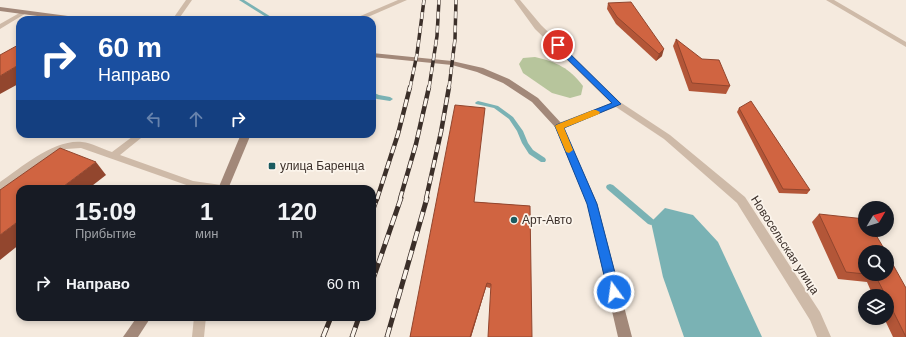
<!DOCTYPE html>
<html lang="ru">
<head>
<meta charset="utf-8">
<style>
  :root { --surface:#171b24; --page:#242831; --text:#f1f3f6; --muted:#9ea1a6 }
  body { margin:0; font-family:Helvetica,sans-serif; background:var(--page); color:var(--text); height:100vh; display:flex; flex-direction:column; font-size:15px; white-space:nowrap }
  * { box-sizing:border-box; margin:0 }
  p { font-size:13px; color:var(--muted) }
  .icon { flex:none; width:22px; height:22px; fill:none; stroke:currentColor; stroke-width:2; stroke-linecap:round; stroke-linejoin:round }
  .map { position:relative; flex:1; overflow:hidden }
  .sheet { position:absolute; left:16px; top:185px; width:360px; height:136px; display:flex; flex-direction:column; background:var(--surface); border-radius:12px; box-shadow:0 2px 6px #0003 }
  .sheet>* { flex:none }
  .banner { position:absolute; left:16px; top:16px; width:360px; height:122px; border-radius:12px; box-shadow:0 2px 6px #0003; background:#1a4fa0; color:#fff; overflow:hidden }
  .needle { width:26px; rotate:52deg }
  .tools { position:absolute; left:858px; top:201px; display:grid; gap:8px }
  .tools a { display:grid; place-items:center; width:36px; height:36px; border-radius:50%; background:var(--surface); box-shadow:0 2px 6px #0003; font-size:20px }
  .pin { position:absolute; display:grid; place-items:center; width:34px; height:34px; color:#fff; margin:-17px; border:2px solid #fff; border-radius:50%; box-shadow:0 1px 4px #0007 }
  .me { position:absolute; width:44px; margin:-22px; rotate:346deg; stroke-linejoin:round; filter:drop-shadow(0 0 3px #0008) }
  .turn { display:flex; align-items:center; gap:14px; height:84px; padding:0 16px; font-size:18px }
  .turn .icon { width:52px; height:52px; stroke-width:2.5 }
  .turn b { display:block; font-size:28px; line-height:34px }
  .lanes { display:flex; align-items:center; height:38px; padding:0 16px; background:#0003; justify-content:center; gap:20px; direction:ltr }
  .lanes .off { opacity:.35 }
  .eta { display:flex; justify-content:space-evenly; align-items:center; height:68px; text-align:center }
  .eta b { font-size:24px; font-weight:800; line-height:28px }
  ul { padding:0; list-style:none }
  li { display:flex; align-items:center; gap:12px; height:60px; padding:0 16px }
  li div { flex:1 }
  li b { display:block; font-size:15px }
  li em { font-style:normal }
  .map>svg:first-child { display:block }
</style>
</head>
<body>
<div class="map">
<svg width="906" height="337" viewBox="0 0 906 337">
  <rect width="100%" height="100%" fill="#f5eade"/>
  <path fill="#b7c59c" d="M535,57c22,5 34,11 48,29l-2,9 -11,3 -18,-5 -29,-20 -4,-9 4,-6z"/>
  <polygon fill="#7ab2b4" points="665,208 693,215 718,242 762,337 684,337 663,277 651,222"/>
  <g fill="none" stroke-linecap="round" stroke-linejoin="round">
    <g fill="#7ab2b4" fill-rule="evenodd">
      <polygon points="239,0 244,0 276,20 271,20"/>
      <polygon points="372,92 379,95 390,97 393,99 390,101 377,99 372,97"/>
      <polygon points="478,101 498,106 513,117 523,131 528,143 533,150 545,158 546,160 545,162 541,162 529,154 522,143 517,131 509,119 494,108 476,104 475,103 476,102"/>
      <polygon points="610,184 613,185 654,220 655,222 654,224 651,225 648,224 607,189 606,187 607,185"/>
    </g>
    <g fill="#cebaa8" fill-rule="evenodd">
      <polygon points="186,0 192,0 178,20 172,20"/>
      <polygon points="23,11 28,12 0,29 0,24"/>
      <path d="M136,134h10l-26,21 73,26 28,4 3,2 2,2h-25l-9,-2 -111,-39 -15,1 -17,8 -49,33v-8c22,-15 54,-43 82,-40 10,1 20,7 30,10z"/>
      <polygon points="194,317 206,317 204,337 192,337"/>
    </g>
    <g fill="#cebaa8" fill-rule="evenodd">
      <polygon points="398,0 407,0 361,20 351,20"/>
      <polygon points="514,0 520,0 541,25 620,102 670,135 745,197 820,312 831,337 817,337 810,320 737,203 664,139 616,107 562,128 556,128 554,126 556,124 611,103 535,29"/>
      <polygon points="826,0 834,0 906,42 906,47"/>
    </g>
    <g fill="#a28879" fill-rule="evenodd">
      <polygon points="0,7 83,18 87,20 67,20 0,11"/>
      <polygon points="372,53 452,61 483,68 509,79 538,98 562,124 597,203 632,337 618,337 587,203 555,127 532,102 503,83 477,72 452,65 372,57"/>
      <polygon points="241,134 251,134 228,189 218,189"/>
      <polygon points="137,317 151,317 138,337 123,337"/>
    </g>
    <g stroke="#3b2f29" stroke-width="3.5">
      <g id="rail-far2">
        <polyline points="410,88 417,54 424,0"/>
        <polyline points="429,88 437,36 439,0"/>
        <polyline points="449,88 455,39 456,0"/>
      </g>
    </g>
    <g stroke="#3b2f29" stroke-width="4.5">
      <g id="rail-far1">
        <polyline points="377,199 398,134 410,87"/>
        <polyline points="400,199 416,144 429,87"/>
        <polyline points="426,199 441,132 449,87"/>
      </g>
    </g>
    <g stroke="#3b2f29" stroke-width="5">
      <g id="rail">
        <polyline points="372,212 377,198"/>
        <polyline points="372,282 401,198"/>
        <polyline points="323,337 331,317"/>
        <polyline points="352,337 359,317"/>
        <polyline points="387,337 427,198"/>
      </g>
    </g>
    <use href="#rail-far2" stroke="#fbf4eb" stroke-width="2.5" stroke-dasharray="7" stroke-linecap="butt"/>
    <use href="#rail-far1" stroke="#fbf4eb" stroke-width="3" stroke-dasharray="8" stroke-linecap="butt"/>
    <use href="#rail" stroke="#fbf4eb" stroke-width="3.5" stroke-dasharray="10" stroke-linecap="butt"/>
  </g>
  <g fill="#b35638">
    <polygon points="608,3 662,56 656,61 616,24 607,9"/>
    <polygon points="676,39 730,86 726,94 689,91 673,46"/>
    <polygon points="739,108 810,190 807,194 779,193 737,112"/>
    <polygon points="92,134 109,134 104,138"/>
    <polygon points="474,202 530,206 490,288 486,287 471,337 410,337"/>
    <polygon points="819,214 887,274 906,337 893,337 884,318 887,318 887,296 873,296 867,282 838,279 812,222"/>
  </g>
  <g fill="#92462e">
    <polygon points="664,49 662,56 656,61 659,54"/>
    <polygon points="20,64 20,83 0,94 0,76"/>
    <polygon points="101,134 109,134 104,138"/>
    <polygon points="96,162 106,175 88,189 60,189"/>
    <polygon points="20,220 20,244 0,260 0,235"/>
    <polygon points="487,283 486,287 471,337 470,337"/>
  </g>
  <g fill="#d06441" stroke="#92462e">
    <polygon points="631,2 664,49 659,54 617,17 608,3"/>
    <polygon points="676,39 702,59 719,60 730,86 692,83"/>
    <polygon points="20,44 20,64 0,76 0,55"/>
    <polygon points="751,101 810,190 783,189 739,108"/>
    <polygon points="455,105 485,108 474,202 530,206 532,337 488,337 491,284 487,283 470,337 410,337"/>
    <polygon points="60,148 96,162 60,189 20,189 20,220 0,235 0,190"/>
    <polygon points="819,214 865,219 865,230 873,230 886,252 865,252 865,274 846,272"/>
    <polygon points="887,254 906,288 906,337 887,299 887,296 886,296 875,275 867,274 887,274"/>
  </g>
  <polygon fill="#1a73e8" stroke="#114b97" points="558,43 560,44 621,104 564,128 597,204 620,292 618,296 614,298 610,296 608,292 587,204 555,126 556,125 612,103 555,47 554,45"/>
  <polygon fill="#f59e0b" points="593,110 596,110 600,112 599,114 564,128 573,150 569,153 566,152 555,126 556,125"/>
  <g fill="#1a5b60" stroke="#fbf4eb" stroke-width="1.5">
    <rect x="268" y="162" width="8" height="8" rx="2"/>
    <circle cx="514" cy="220" r="4"/>
  </g>
  <g text-anchor="middle" stroke-width="3.5" stroke-linejoin="round" paint-order="stroke">
    <g font-size="12" fill="#3b2f29" stroke="#fbf4eb" text-anchor="start">
      <text x="280" y="170">улица Баренца</text>
      <text x="522" y="224">Арт-Авто</text>
    </g>
    <g font-size="12" fill="#3b2f29" stroke="#fbf4eb">
      <text transform="translate(785 245) rotate(57)" y="4">Новосельская улица</text>
    </g>
  </g>
</svg>
<div class="tools">
<a><svg class="needle" viewBox="-14 -14 28 28"><path d="M0-13l5 13h-10z" fill="#e53935"/><path d="M0 13l5-13h-10z" fill="#9ea1a6"/></svg></a>
<a><svg class="icon" aria-label="search" viewBox="0 0 24 24"><circle cx="10" cy="10" r="6"/><path d="M15 15l6 6"/></svg></a>
<a><svg class="icon" aria-label="layers" viewBox="0 0 24 24"><path d="M12 4l9 5-9 5-9-5zM3 14l9 5 9-5"/></svg></a>
</div>
<div class="pin" style="left:558px;top:45px;background:#d93025"><svg class="icon" aria-label="arrive" viewBox="0 0 24 24"><path d="M6 21V4h12l-3 4 3 4H6"/></svg></div>
<svg class="me" style="left:614px;top:292px" viewBox="-20 -20 40 40"><circle r="17" fill="#1a73e8" stroke="#fff" stroke-width="3"/><path d="M0-11L8 9 0 5-8 9z" fill="#fff"/></svg>
<div class="banner">
<div class="turn"><svg class="icon" aria-label="right" viewBox="0 0 24 24"><path d="M7 20v-9h11M14 6l5 5-5 5"/></svg><div><b>60 m</b>Направо</div></div>
<div class="lanes"><svg class="icon off" aria-label="left" viewBox="0 0 24 24"><path d="M17 20v-9H6M10 6l-5 5 5 5"/></svg><svg class="icon off" aria-label="ahead" viewBox="0 0 24 24"><path d="M12 20V5M6 11l6-6 6 6"/></svg><svg class="icon" aria-label="right" viewBox="0 0 24 24"><path d="M7 20v-9h11M14 6l5 5-5 5"/></svg></div>
</div>
<section class="sheet">
<div class="eta">
<div><b>15:09</b><p>Прибытие</p></div>
<div><b>1</b><p>мин</p></div>
<div><b>120</b><p>m</p></div>
</div>
<ul>
<li><svg class="icon" aria-label="right" viewBox="0 0 24 24"><path d="M7 20v-9h11M14 6l5 5-5 5"/></svg><div><b>Направо</b></div><em>60 m</em></li>
</ul>
</section>
</div>
</body>
</html>
